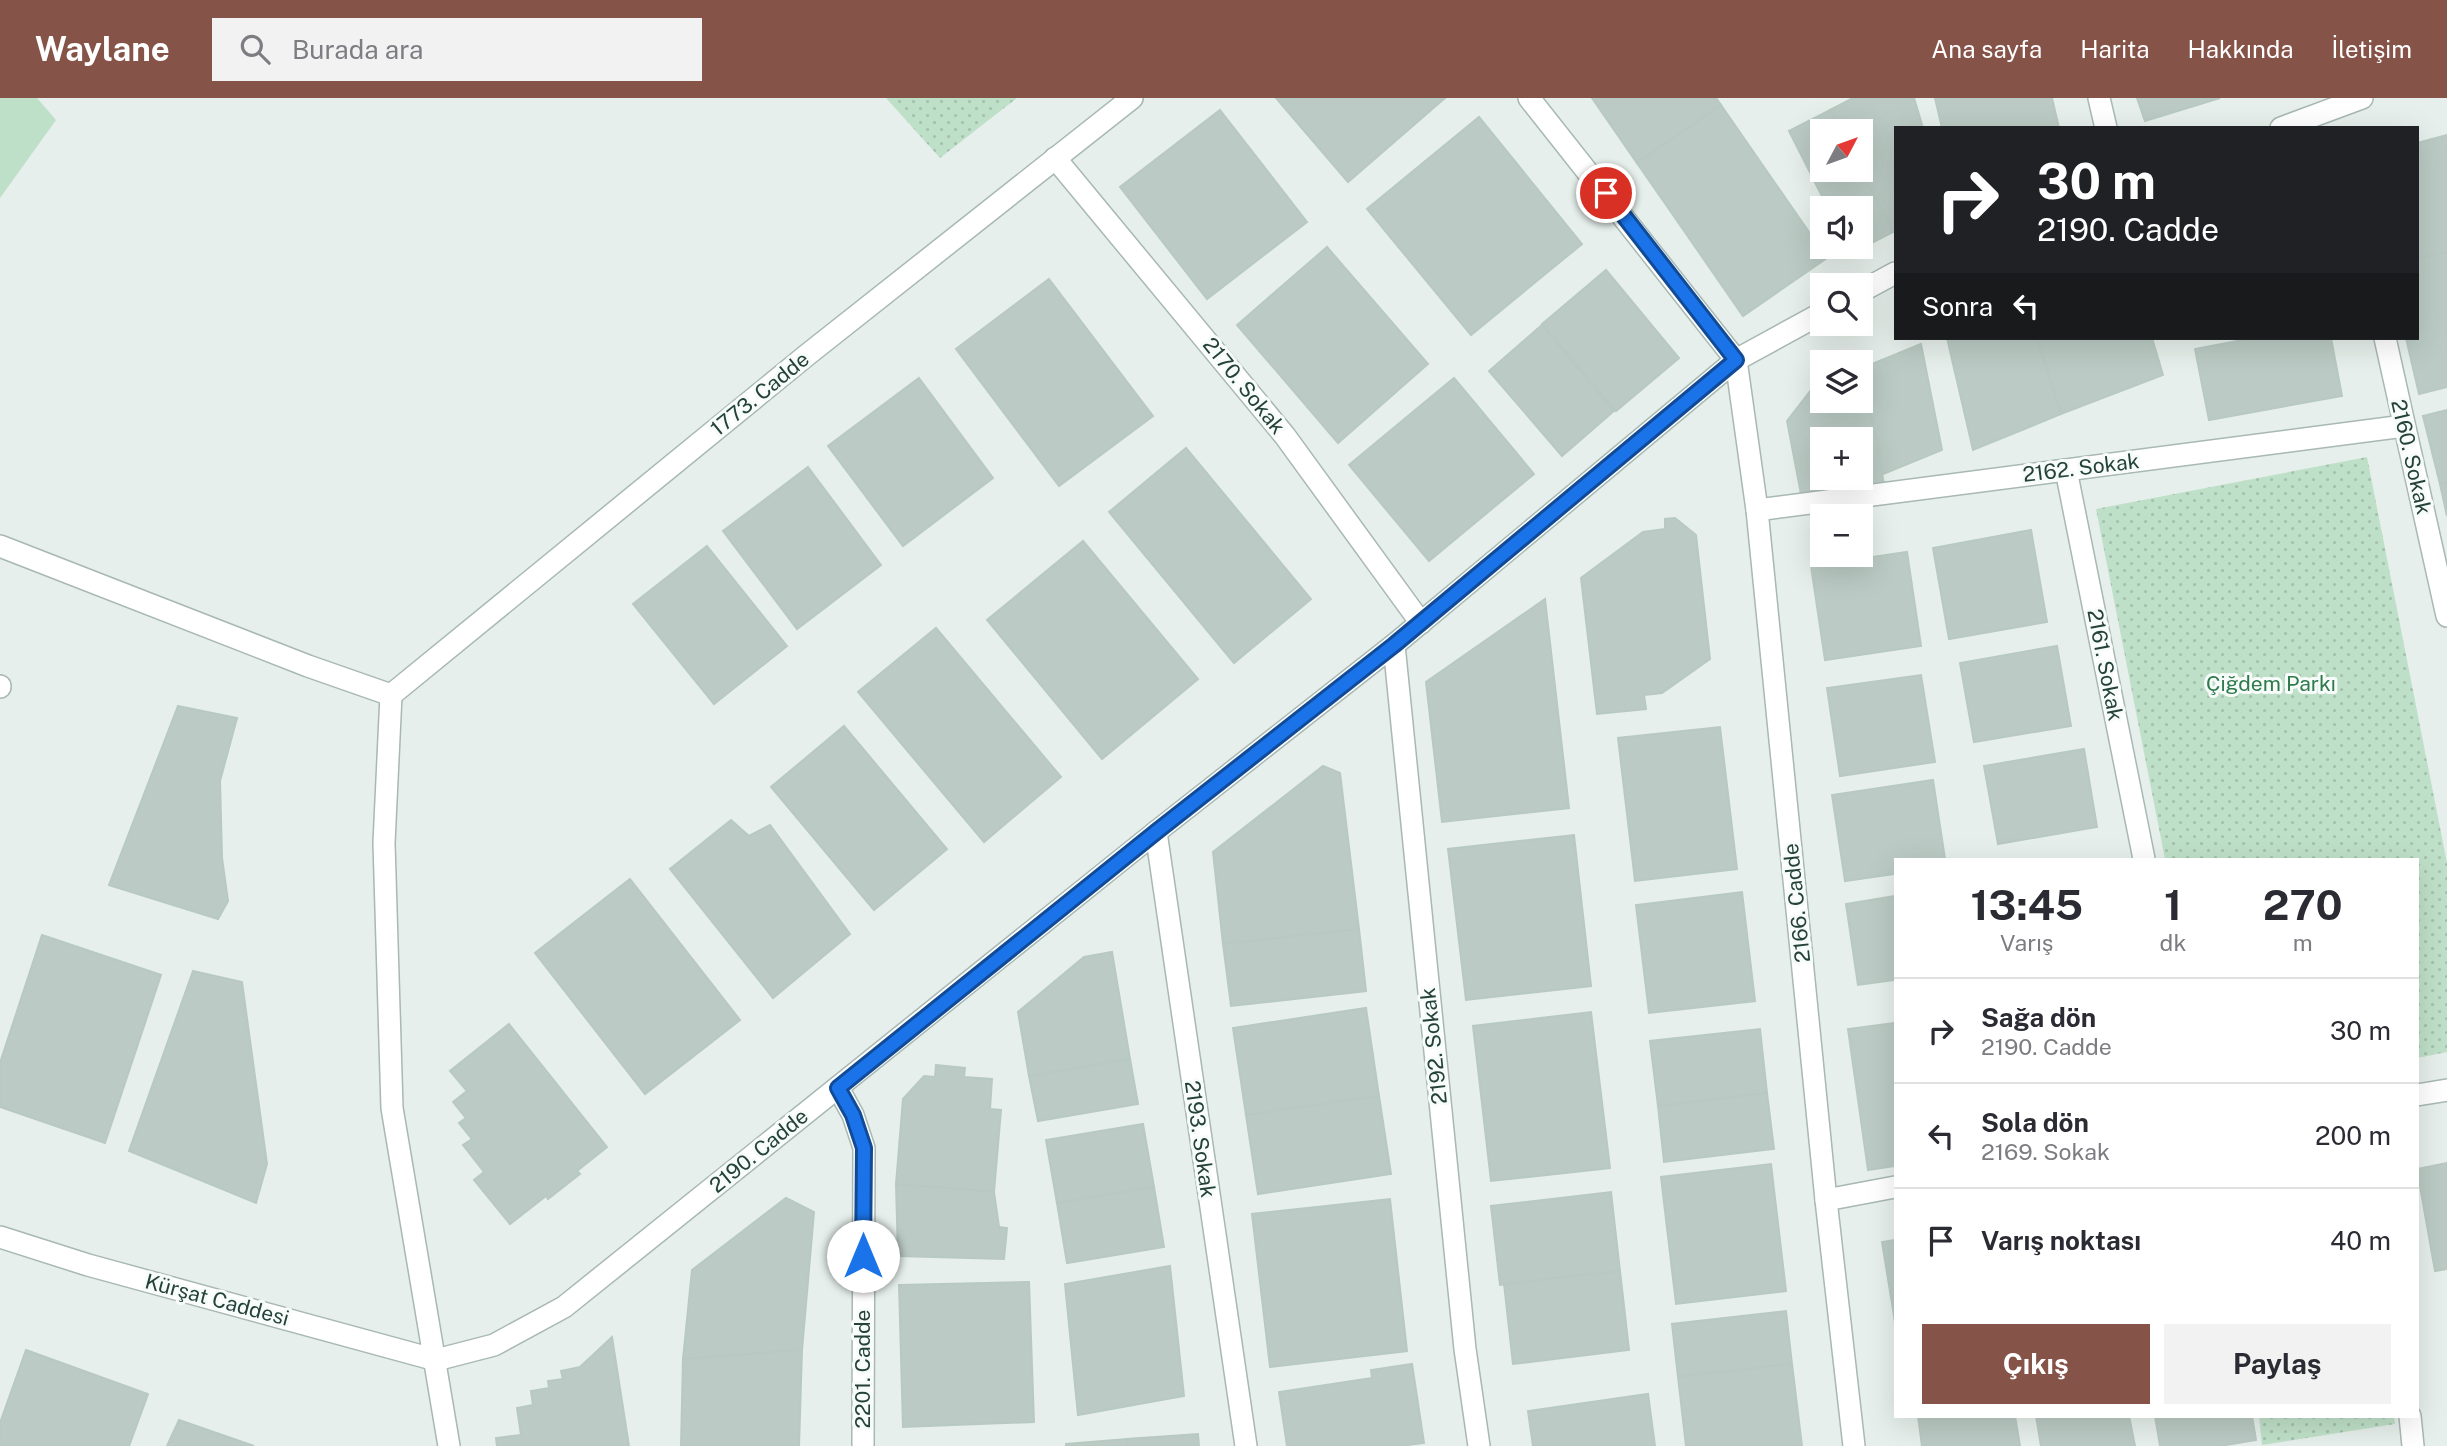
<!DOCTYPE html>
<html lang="tr">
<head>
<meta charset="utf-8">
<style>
  :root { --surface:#fff; --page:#f2f2f3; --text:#2b2b33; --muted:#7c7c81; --line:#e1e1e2; --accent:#855347 }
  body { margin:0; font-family:"Public Sans",sans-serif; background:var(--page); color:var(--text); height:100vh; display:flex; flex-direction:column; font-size:26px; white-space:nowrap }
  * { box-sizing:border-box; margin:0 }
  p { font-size:23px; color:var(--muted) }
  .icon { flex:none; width:38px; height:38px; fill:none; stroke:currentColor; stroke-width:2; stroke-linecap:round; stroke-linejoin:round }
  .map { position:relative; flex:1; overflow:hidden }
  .details { position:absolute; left:1894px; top:760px; width:525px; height:560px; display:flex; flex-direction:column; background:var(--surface); border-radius:0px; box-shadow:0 7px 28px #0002 }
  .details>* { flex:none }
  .top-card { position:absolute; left:1894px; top:28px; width:525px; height:214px; border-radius:0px; box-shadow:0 7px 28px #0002; background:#202124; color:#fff; overflow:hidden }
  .needle { width:46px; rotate:49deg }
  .tools { position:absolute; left:1810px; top:21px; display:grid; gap:14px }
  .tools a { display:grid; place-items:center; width:63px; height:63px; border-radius:0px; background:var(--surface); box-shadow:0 7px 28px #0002; font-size:35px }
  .pin { position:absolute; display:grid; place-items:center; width:60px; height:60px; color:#fff; margin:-30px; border:4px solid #fff; border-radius:50%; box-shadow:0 2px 7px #0007 }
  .me { position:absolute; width:77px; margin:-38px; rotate:0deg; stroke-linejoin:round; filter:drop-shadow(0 0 5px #0008) }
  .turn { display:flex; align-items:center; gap:24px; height:147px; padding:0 28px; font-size:32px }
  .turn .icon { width:91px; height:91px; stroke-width:2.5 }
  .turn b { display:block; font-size:49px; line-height:60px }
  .then { display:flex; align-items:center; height:66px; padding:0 28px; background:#0003; gap:14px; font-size:26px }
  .eta { display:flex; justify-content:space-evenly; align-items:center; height:119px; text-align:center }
  .eta b { font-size:42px; font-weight:700; line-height:49px }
  .button { display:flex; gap:14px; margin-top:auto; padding:14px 28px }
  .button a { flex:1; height:80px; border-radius:0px; background:var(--accent); color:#fff; font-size:28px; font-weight:700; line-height:80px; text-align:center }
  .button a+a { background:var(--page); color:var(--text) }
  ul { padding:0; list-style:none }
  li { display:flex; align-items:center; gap:21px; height:105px; padding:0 28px; border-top:2px solid var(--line) }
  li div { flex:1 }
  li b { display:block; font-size:26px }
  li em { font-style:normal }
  header { display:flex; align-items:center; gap:42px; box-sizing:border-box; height:98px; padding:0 35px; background:var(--accent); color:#fff }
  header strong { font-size:33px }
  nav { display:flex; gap:38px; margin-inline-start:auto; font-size:24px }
  .search { width:490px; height:63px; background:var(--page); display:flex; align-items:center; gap:18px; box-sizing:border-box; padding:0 24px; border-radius:0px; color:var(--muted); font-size:26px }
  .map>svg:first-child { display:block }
</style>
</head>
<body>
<header>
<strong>Waylane</strong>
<div class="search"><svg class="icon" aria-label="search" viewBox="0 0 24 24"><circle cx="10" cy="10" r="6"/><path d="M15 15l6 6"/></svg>Burada ara</div>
<nav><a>Ana sayfa</a><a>Harita</a><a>Hakkında</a><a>İletişim</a></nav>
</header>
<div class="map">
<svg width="2447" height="1348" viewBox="0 0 2447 1348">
  <defs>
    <pattern id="park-dots" width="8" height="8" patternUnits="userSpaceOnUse" patternTransform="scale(1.75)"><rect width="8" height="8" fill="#bfe0c8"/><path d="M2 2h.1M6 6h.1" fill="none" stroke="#a4c1ad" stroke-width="1.8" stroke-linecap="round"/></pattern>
  </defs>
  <rect width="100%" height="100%" fill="#e6efeb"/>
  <polygon fill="#bfe0c8" points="0,0 37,0 56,22 0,100"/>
  <g fill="url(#park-dots)">
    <polygon points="886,0 1017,0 940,60"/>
    <polygon points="2367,359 2447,765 2447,954 2417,960 2417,761 2165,761 2096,411"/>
    <polygon points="2259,1318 2394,1318 2395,1326 2262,1347"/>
  </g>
  <g fill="#bbcac4" stroke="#b8c9c2" stroke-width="2" fill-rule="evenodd">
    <polygon points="1276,0 1445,0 1348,84"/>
    <polygon points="1592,0 1716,0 1721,7 1637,65"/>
    <polygon points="1853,0 1914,0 1923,30 1895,30 1895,133 1893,134 1860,71 1860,33 1841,33 1830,12"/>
    <polygon points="1935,0 2052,0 2059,30 1942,30"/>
    <polygon points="2137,0 2220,0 2145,23"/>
    <polygon points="1721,7 1827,160 1743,218 1637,65"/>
    <polygon points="1220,12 1307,124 1207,201 1120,89"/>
    <polygon points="1830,12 1841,33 1822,33 1822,72 1860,71 1893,134 1852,155 1848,149 1860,149 1860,110 1828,110 1789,33"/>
    <polygon points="1479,19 1582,146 1471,237 1367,111"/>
    <polygon points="2447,37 2447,154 2417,161 2417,45"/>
    <polygon points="1327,149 1428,266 1338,345 1237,227"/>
    <polygon points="2447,154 2447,289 2419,296 2406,240 2417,240 2417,161"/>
    <polygon points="1606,172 1679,260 1616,313 1542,226"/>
    <polygon points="1049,181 1153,318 1059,388 956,251"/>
    <polygon points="1542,227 1614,313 1562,358 1489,273"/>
    <polygon points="1947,240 2037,240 2061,316 1973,352"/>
    <polygon points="2037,240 2152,240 2163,277 2061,316"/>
    <polygon points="2253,240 2331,240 2342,298 2209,322 2195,251"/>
    <polygon points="1921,246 1942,352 1883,376 1862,270"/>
    <path d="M1859,264h1l24,122 -82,15 -15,-78 24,-31 11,-6v17h38zM1822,341h38v39h-38z"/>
    <polygon points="919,280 993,380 903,448 828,348"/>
    <polygon points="1454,280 1534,376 1429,463 1349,367"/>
    <polygon points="2447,312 2447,384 2440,386 2423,318"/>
    <polygon points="1186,350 1311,501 1234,565 1109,414"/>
    <polygon points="808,369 881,467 797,531 723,433"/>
    <polygon points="2447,384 2447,418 2440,386"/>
    <polygon points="1675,420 1696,437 1710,561 1662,595 1644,597 1646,611 1597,616 1581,480 1643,434 1665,431 1665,421"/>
    <polygon points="2031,432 2047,524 1949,541 1933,450"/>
    <polygon points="1083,443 1198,581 1102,661 987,522"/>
    <polygon points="707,448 787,548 714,606 633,506"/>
    <polygon points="1907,454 1921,548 1825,562 1811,468"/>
    <polygon points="1545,501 1569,710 1442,724 1426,584"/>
    <polygon points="936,530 1061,679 984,744 858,594"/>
    <polygon points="2057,548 2071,628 1974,644 1960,565"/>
    <polygon points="1921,577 1935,664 1840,678 1827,590"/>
    <polygon points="178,608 237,620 220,683 222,760 228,803 218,821 109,787"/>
    <polygon points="844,628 947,751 874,812 771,689"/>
    <polygon points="1720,629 1737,771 1635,783 1618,640"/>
    <polygon points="2084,651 2097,729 1998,746 1984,668"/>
    <polygon points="1323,668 1340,675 1359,831 1223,846 1213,754"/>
    <polygon points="1933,682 1945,761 1895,761 1895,776 1845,783 1832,697"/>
    <polygon points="731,722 749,738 770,727 850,836 773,900 670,771"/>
    <polygon points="1574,737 1591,888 1466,902 1448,751"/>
    <polygon points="630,781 740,922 645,996 535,855"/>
    <polygon points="1742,794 1755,903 1649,915 1636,807"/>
    <polygon points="1895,798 1895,882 1858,887 1846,806"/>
    <polygon points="1359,831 1366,893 1231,908 1223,846"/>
    <polygon points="42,837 161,877 105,1045 0,1009 0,965"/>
    <polygon points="1112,854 1130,961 1029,978 1018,914 1084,859"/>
    <polygon points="193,873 242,884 267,1066 256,1105 129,1053"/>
    <polygon points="1366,910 1379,998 1246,1017 1233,930"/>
    <polygon points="1591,914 1610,1070 1491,1083 1473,928"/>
    <polygon points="1895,925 1895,1068 1868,1072 1848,931"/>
    <polygon points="509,926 607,1049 577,1073 580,1076 548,1101 546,1098 510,1126 474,1082 484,1074 463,1047 472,1041 459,1025 466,1020 453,1004 467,993 450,973"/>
    <polygon points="1760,931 1767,995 1658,1008 1650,943"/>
    <polygon points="1130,961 1138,1006 1038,1023 1029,978"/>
    <polygon points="936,967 965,970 964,979 992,981 990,1011 1001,1012 994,1094 896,1086 903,1001 924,978 935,979"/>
    <polygon points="1767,995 1774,1051 1664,1064 1658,1008"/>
    <polygon points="1379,998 1391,1076 1258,1096 1246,1017"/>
    <polygon points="1143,1026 1154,1089 1057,1105 1046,1042"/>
    <polygon points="2447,1065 2447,1171 2435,1173 2417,1071"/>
    <polygon points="1771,1066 1786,1193 1676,1206 1661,1079"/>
    <polygon points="896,1086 994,1094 999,1129 1007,1130 1004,1161 898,1158"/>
    <polygon points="1154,1089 1164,1149 1067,1165 1057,1105"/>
    <polygon points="1611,1094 1620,1173 1500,1187 1491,1108"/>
    <polygon points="786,1100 814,1114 802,1252 683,1261 692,1172"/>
    <polygon points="1390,1101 1407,1253 1270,1269 1252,1116"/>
    <polygon points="1895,1142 1895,1224 1882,1144"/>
    <polygon points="1170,1168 1184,1298 1078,1317 1065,1186"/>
    <polygon points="1620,1173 1629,1252 1513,1266 1504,1186"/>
    <polygon points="1029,1184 1034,1324 903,1329 899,1187"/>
    <polygon points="1786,1213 1792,1266 1678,1279 1672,1226"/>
    <polygon points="612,1239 629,1348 497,1348 496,1340 521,1337 517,1310 533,1307 531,1293 549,1290 548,1283 563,1281 561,1273 580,1269"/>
    <polygon points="26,1252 148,1296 129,1348 0,1348 0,1325"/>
    <polygon points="802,1252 799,1348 681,1348 683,1261"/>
    <polygon points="1412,1266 1424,1345 1400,1348 1287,1348 1279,1294 1372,1280 1371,1272"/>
    <polygon points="1792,1266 1802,1348 1686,1348 1678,1279"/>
    <polygon points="1648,1296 1655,1348 1533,1348 1528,1313"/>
    <polygon points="1918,1318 2015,1318 2020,1348 1922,1348"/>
    <polygon points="2036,1318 2129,1318 2135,1348 2041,1348"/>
    <polygon points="2155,1318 2252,1318 2256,1342 2220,1348 2160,1348"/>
    <polygon points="179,1322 254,1348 167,1348"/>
    <polygon points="1198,1336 1199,1348 1128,1348 1127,1341"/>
    <polygon points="1127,1341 1128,1348 1066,1348 1066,1346"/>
  </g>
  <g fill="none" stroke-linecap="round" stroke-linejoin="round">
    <g stroke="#a8b8b2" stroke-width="24">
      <polyline id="lane" points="0,588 0,589"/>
    </g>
    <g stroke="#a8b8b2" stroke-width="24">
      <g id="street">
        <polyline points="1529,0 1736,262 1757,412 1826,1102 1854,1348"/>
        <polyline points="2099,0 2106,30"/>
        <polyline points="2281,30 2362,0"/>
        <polyline points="1055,60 1285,338 1421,525"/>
        <polyline points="1860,194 1895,175"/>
        <polyline points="2385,240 2447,518"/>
        <polyline points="2066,372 2144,761"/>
        <polyline points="1757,412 2404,328"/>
        <polyline points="0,448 308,568 391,597 384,745 392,1010 449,1348"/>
        <polyline points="1394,547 1465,1251 1479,1348"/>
        <polyline points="391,597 807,257 1132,0"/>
        <polyline points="1156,734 1246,1348"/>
        <polyline points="838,990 853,1017 864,1050 863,1348"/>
        <polyline points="2417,997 2447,992"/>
        <polyline points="1826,1102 1895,1089"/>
        <polyline points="0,1139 88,1167 436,1262"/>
        <polyline points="436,1262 494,1247 564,1209 1156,734 1394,547 1736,262 1822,215"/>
        <polyline points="2410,1318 2413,1348"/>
      </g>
    </g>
    <use href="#lane" stroke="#fff" stroke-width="21"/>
    <use href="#street" stroke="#fff" stroke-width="21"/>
  </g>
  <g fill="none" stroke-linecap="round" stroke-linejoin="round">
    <g stroke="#114b97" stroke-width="18">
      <polyline id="route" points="863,1158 864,1050 853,1017 838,990 1156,734 1394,547 1736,262 1606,95"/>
    </g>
    <use href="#route" stroke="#1a73e8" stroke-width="12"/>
  </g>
  <g text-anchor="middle" stroke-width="6" stroke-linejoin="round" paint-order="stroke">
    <g font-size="21" fill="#24423a" stroke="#f7fbf9">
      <text transform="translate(1244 288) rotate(51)" y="7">2170. Sokak</text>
      <text transform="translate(760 296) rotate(-39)" y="7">1773. Cadde</text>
      <text transform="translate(2411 359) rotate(77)" y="7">2160. Sokak</text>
      <text transform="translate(2081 370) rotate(-7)" y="7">2162. Sokak</text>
      <text transform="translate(2105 567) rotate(79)" y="7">2161. Sokak</text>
      <text transform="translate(1797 805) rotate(-96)" y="7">2166. Cadde</text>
      <text transform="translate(1434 948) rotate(-96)" y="7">2192. Sokak</text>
      <text transform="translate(1200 1041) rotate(82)" y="7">2193. Sokak</text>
      <text transform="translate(759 1053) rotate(-39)" y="7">2190. Cadde</text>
      <text transform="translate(217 1202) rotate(15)" y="7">Kürşat Caddesi</text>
      <text transform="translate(863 1271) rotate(-90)" y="7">2201. Cadde</text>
    </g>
    <g font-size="21" fill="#2d7a4b" stroke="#f7fbf9">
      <text x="2271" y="593">Çiğdem Parkı</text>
    </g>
  </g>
</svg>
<div class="tools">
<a><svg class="needle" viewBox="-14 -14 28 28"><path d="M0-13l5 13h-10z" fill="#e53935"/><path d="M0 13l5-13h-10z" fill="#7c7c81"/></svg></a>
<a><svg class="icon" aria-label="sound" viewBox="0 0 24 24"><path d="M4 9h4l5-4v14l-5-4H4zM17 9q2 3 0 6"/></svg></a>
<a><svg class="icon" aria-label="search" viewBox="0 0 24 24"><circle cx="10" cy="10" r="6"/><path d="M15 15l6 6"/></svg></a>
<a><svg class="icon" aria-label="layers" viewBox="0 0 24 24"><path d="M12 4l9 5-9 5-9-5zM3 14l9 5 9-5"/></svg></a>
<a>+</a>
<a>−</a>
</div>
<div class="pin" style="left:1606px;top:95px;background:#d93025"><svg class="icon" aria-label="arrive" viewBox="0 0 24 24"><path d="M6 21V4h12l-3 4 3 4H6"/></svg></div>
<svg class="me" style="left:863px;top:1158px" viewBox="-20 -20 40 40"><circle r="19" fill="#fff"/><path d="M0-13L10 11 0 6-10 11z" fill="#1a73e8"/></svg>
<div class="top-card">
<div class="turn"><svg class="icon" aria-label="right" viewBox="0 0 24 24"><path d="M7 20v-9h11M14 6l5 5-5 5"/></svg><div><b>30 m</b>2190. Cadde</div></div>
<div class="then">Sonra<svg class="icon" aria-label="left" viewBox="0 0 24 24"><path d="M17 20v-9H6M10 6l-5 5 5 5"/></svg></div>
</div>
<section class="details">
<div class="eta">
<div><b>13:45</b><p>Varış</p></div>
<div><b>1</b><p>dk</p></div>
<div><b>270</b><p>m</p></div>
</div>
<ul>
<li><svg class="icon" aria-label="right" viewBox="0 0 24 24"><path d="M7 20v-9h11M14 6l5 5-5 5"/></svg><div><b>Sağa dön</b><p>2190. Cadde</p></div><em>30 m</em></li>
<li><svg class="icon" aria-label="left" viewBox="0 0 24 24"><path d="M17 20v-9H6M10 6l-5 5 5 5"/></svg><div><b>Sola dön</b><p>2169. Sokak</p></div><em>200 m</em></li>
<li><svg class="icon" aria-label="arrive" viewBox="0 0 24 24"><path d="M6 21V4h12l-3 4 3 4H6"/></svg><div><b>Varış noktası</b></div><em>40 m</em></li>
</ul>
<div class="button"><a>Çıkış</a><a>Paylaş</a></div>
</section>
</div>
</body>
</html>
